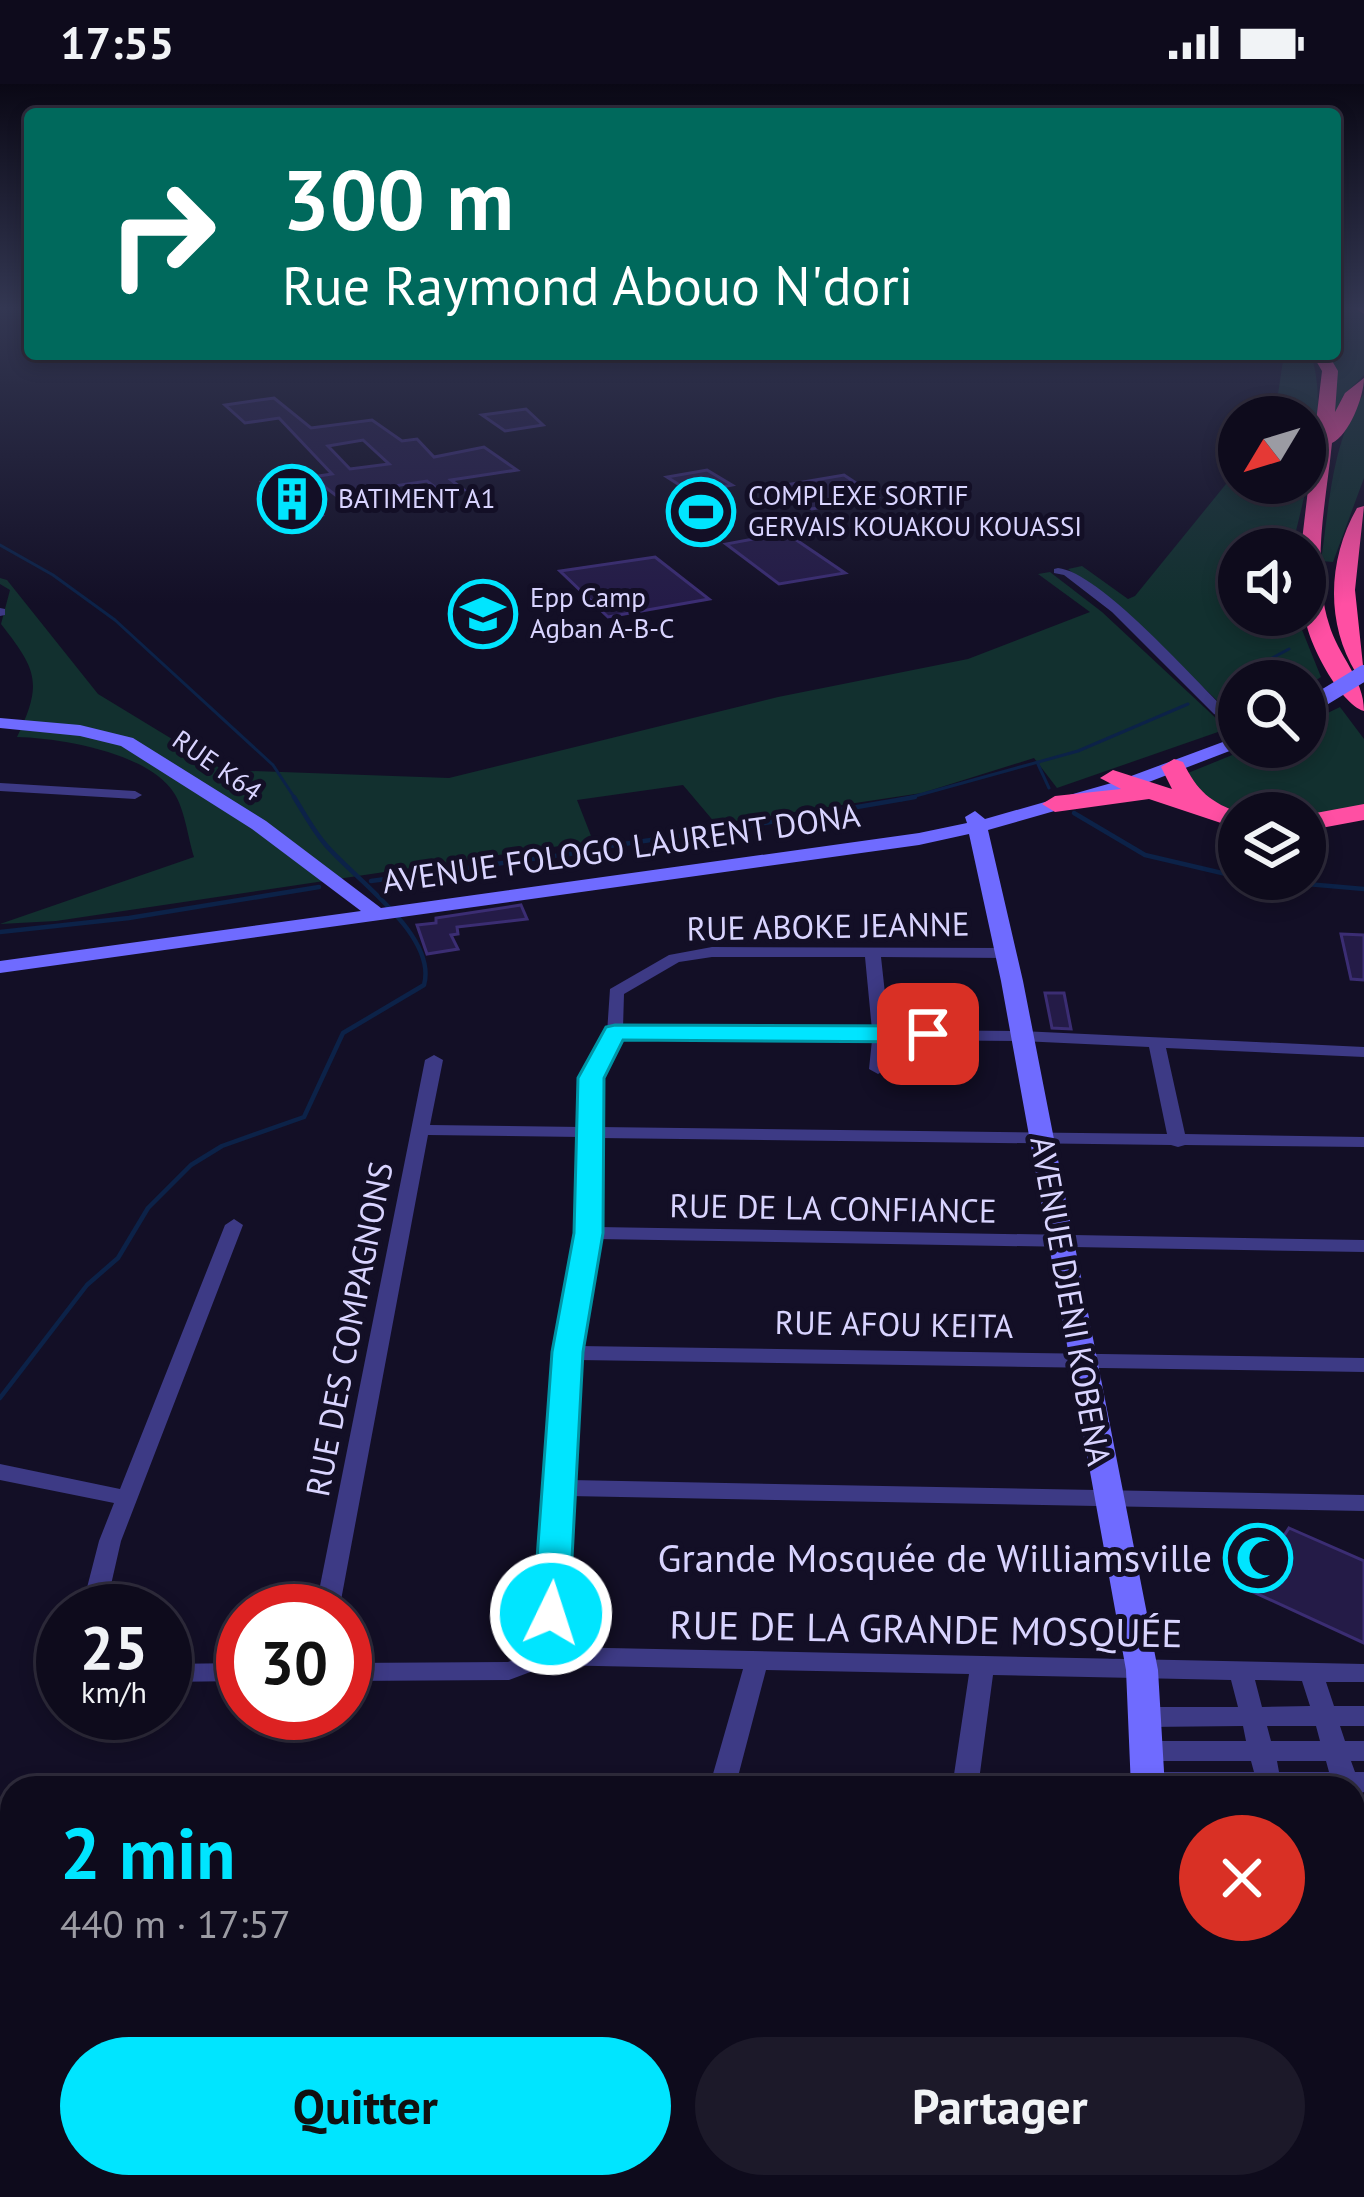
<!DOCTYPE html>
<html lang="fr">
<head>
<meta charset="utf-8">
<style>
  :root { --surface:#0e0b1c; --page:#1c1929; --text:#f1f3f6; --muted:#9b9ba3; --line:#2e2b3b; --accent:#00e5ff }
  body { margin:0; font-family:"PT Sans",sans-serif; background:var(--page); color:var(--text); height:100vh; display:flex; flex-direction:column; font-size:45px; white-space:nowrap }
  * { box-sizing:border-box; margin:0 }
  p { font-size:39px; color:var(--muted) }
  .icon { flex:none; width:66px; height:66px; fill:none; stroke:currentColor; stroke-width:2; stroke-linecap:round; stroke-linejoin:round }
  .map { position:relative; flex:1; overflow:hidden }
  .side { position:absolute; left:0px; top:1692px; width:1365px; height:423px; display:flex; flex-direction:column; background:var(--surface); border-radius:36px 36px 0 0; box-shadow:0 6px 18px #0003,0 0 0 3px var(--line) }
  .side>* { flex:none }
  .banner { position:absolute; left:24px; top:24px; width:1317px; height:252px; border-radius:12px; box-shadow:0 6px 18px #0003,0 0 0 3px var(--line); background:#00695c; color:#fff; overflow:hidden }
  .needle { width:78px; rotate:232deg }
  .buttons { position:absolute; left:1218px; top:312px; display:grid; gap:24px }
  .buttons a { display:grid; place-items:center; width:108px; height:108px; border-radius:50%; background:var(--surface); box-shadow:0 6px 18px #0003,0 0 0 3px var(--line); font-size:60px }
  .speed { position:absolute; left:36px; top:1500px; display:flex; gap:24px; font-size:60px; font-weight:700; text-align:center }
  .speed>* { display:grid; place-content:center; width:156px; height:156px; border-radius:50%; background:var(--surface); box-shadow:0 6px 18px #0003,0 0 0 3px var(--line); line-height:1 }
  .speed small { font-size:30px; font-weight:400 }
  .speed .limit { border:18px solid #d22; background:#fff; color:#111 }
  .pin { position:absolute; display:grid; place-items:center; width:102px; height:102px; color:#fff; margin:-51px; border-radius:24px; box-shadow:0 6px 18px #0006 }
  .me { position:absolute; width:132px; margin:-66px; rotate:4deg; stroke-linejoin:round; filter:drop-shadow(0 0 9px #0008) }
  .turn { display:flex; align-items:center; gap:42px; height:252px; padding:0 60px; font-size:54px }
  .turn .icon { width:156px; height:156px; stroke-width:2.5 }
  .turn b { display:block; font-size:84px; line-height:102px }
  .round { display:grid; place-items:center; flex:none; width:126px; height:126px; border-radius:63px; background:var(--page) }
  .head { display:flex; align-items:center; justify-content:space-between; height:204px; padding:0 60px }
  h1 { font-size:72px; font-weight:700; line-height:90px; color:var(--accent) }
  .button { display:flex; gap:24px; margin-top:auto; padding:24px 60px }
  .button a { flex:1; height:138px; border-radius:72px; background:var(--accent); color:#111; font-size:48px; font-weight:700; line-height:138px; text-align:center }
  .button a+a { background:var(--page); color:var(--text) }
  .status { display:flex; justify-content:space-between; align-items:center; height:84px; padding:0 60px; background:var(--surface); direction:ltr }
  .status svg { height:33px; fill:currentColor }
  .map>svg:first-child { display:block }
</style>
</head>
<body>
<div class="status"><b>17:55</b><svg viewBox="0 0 49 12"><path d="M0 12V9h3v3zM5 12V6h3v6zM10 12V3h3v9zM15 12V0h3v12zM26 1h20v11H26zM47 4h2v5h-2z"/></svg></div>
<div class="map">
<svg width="1364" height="2113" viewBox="0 0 1364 2113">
  <rect width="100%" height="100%" fill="#130f26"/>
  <g fill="#12302f">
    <polygon points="1335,224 1353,224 1364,231 1364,291 1343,312 1335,329 1325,270 1335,270"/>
    <path d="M1284,270h27c19,61 -6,134 -19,195h-53v66h57l25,62 -16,10v-6h-66v33l-13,-5 -94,-89 -64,-51 14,-3 46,33 7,-3 104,-128v15h66v-66h-23l7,-10 -11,-13z"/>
    <path d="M1364,310v84l-31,84 -12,-1c8,-54 11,-122 43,-167z"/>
    <path d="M1050,488l52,40 117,109 -1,11 -161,56 -23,-30 -112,35 -206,31 -33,-39 -106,15 16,41 -537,80 -56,3 194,-67c-6,-19 -9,-47 -20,-64 -25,-40 -113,-55 -157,-56 26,-54 20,-67 -16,-113l9,-34 -10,-6v-6l7,2 91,114 125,76 226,8 329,-81 190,-38 122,-47 -52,-38z"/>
    <path d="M1340,623l24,32v67l-59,12v-5c-58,0 -80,7 -122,-38l69,-28h53v-23z"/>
  </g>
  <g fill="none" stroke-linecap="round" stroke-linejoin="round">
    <g stroke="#0c2248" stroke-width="3">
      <polyline points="0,461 53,491 115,536 273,681 296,716"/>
      <polyline points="1229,597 1289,565"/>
      <polyline points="1037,678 1049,704"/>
      <polyline points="901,716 1078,667 1188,620"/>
    </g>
    <g stroke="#0c2248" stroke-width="4.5">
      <polyline points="1074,729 1145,771 1239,793"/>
      <polyline points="730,745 915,713"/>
      <polyline points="610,762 712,747"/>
      <polyline points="1251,795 1364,805"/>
      <polyline points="371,797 584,768"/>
      <polyline points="0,848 129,834 319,803"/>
      <path d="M0,1314l87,-113 31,-27 30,-50 43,-43 31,-19 82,-29 39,-84 81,-48c14,-50 -71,-107 -99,-141 -12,-14 -21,-31 -31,-47"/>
    </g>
  </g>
  <g fill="#241b47" stroke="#3b2d73" stroke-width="3" fill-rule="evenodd">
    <path d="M274,314l37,30 61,-8 30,21 15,-2 17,18 50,-10 33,23 -66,10 13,10 -20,4 -17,-13 -33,5 11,12 -54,9 -39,-30 20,-3 -53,-56 -34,5 -20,-18zM363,356l26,24 -39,5 -22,-23z"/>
    <polygon points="526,325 543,341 505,347 482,331"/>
    <polygon points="707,386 732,401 692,409 667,393"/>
    <polygon points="844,391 877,413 812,425 779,402"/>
    <polygon points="283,395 322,431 300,435 262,398"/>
    <polygon points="786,449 845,489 779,500 726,460"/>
    <polygon points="655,473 709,515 608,533 560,487"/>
    <polygon points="521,821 527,835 457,843 458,850 451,851 458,865 427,870 417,841 436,839 436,834"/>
    <polygon points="1341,850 1364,851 1364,896 1351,895"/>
    <polygon points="1045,909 1064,909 1071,945 1052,944"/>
    <polygon points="1289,1444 1364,1477 1364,1559 1249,1506"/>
  </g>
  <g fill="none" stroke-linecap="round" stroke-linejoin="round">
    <g fill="#3d3a85" fill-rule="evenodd">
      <path d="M1058,484c41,4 133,108 166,140l15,8v9l-25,-11 -102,-102 -48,-37 -10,-2v-4z"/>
      <polygon points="0,524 5,525 5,531 0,532"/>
      <polygon points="0,699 135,707 142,711 135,715 0,707"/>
      <path d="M712,863l293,1 8,5 -8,5 -124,-1 8,73 132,1 343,16v10l-198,-9 19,86 179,3v10l-179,-2 -7,2 -7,-2 -572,-7 -1,89 766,13v12l-767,-13 -18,107 785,12v14l-786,-12 -8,120 794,15v16l-795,-15 -9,151 804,17v18h-38l8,24h30v20h-24l5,15h19v20h-13l4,11h9v20l-11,4 11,7v53l-11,-7v-61h-214l-3,-6 4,-7 9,-3h105l-3,-11h-104l-9,-3 -3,-7 3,-7 9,-3h99l-3,-15 -96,1 -9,-3 -3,-7 3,-7 9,-3h91l-7,-27 -238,-5 -15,113h-26l17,-114 -203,-4 -31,118h-26l34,-119 -194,-4 -40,15 -164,1v-18l163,-1 27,-11 23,-298 20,-120 3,-96 -153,-2 -89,476h-24l110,-551 9,-5 9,5 -13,65 151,2 1,-49 25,-45 3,-44 59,-34zM712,873h153l7,73 -249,-2 1,-34 55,-32zM621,954l251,2 -3,29 9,5 9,-5 2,-29 132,1 128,6 18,87 -568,-7 1,-49zM1255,1596l47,1 8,25 -48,1zM1267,1642h49l4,15h-49zM1277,1677h49l3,11h-50z"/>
      <polygon points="234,1135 243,1141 121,1457 105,1527 81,1527 99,1457 114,1419 0,1396 0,1380 120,1405 225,1141"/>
      <polygon points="243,1579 243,1597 165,1598 165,1580"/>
      <rect x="1353" y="1800" width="11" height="24"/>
      <polygon points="1353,1861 1364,1862 1364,1886 1353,1885"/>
      <polygon points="0,1889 12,1891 12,1915 0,1913"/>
      <polygon points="1353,1999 1364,2002 1364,2030 1353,2027"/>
      <polygon points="13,2103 44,2103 40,2113 9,2113"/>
      <polygon points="310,2103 340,2103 336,2113 306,2113"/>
      <polygon points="595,2103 625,2103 622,2113 592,2113"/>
      <polygon points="879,2103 909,2103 907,2113 877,2113"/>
      <polygon points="998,2103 1057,2103 1061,2113 1002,2113"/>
    </g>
    <g fill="#6f6bff" fill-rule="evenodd">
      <polygon points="0,634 80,641 133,654 266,737 381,824 919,749 967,739 965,733 975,727 985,735 1115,698 1239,652 1240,663 1128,706 988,746 1023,897 1158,1586 1165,1704 1131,1704 1126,1586 1001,897 969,750 919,761 0,889 0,877 361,827 252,745 121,662 80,652 0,644"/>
      <polygon points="1091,2103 1131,2103 1130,2113 1090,2113"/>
    </g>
    <g fill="#ff4fa3" fill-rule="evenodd">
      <polygon points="1355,224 1364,224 1364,230"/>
      <path d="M1312,270h16l10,17 -3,41 10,-19 19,-15c0,19 -15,57 -32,65 -6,60 -21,123 -3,181 9,32 35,54 35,87 -24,-7 -57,-70 -59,-95 -2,-21 0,-45 0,-67h-4l21,-178z"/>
      <path d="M1364,422l-9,84 9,85 -8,-2c-31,-51 -28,-114 1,-165z"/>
      <path d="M1174,675l9,3c14,29 28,41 58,51l-2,16 -90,-30 -94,13 -13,-8 13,-8 66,-7 -21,-11 13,-8 59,19 -11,-22z"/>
      <polygon points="1364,720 1364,736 1305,747 1305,731"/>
    </g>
    <polyline stroke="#6f6bff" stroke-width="16" points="1313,620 1364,589"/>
  </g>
  <linearGradient id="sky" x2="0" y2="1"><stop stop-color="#0a0815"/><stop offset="0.43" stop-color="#333752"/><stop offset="1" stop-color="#333752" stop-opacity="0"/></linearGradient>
  <rect width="1364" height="520" fill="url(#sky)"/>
  <polygon fill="#00e5ff" stroke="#0095a6" stroke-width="3" points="615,941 928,942 940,950 928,958 623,956 604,994 603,1149 583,1268 569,1530 563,1540 551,1544 538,1540 533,1530 552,1268 574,1149 578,994 606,943"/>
  <defs>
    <g id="building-ring" transform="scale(3.45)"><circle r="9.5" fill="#130f26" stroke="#00e5ff" stroke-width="1.5"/><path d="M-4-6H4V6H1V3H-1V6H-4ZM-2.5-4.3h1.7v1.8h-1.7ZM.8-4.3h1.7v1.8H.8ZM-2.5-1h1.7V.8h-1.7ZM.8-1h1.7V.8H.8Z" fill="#00e5ff"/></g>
    <g id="stadium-ring" transform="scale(3.45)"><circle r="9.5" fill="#130f26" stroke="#00e5ff" stroke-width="1.5"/><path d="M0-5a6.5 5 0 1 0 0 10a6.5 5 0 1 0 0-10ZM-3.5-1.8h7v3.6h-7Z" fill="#00e5ff"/></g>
    <g id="school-ring" transform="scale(3.45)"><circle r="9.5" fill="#130f26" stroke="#00e5ff" stroke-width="1.5"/><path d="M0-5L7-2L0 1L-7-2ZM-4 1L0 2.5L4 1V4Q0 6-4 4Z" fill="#00e5ff"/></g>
    <g id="mosque-ring" transform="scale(3.45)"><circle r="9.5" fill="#130f26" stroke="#00e5ff" stroke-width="1.5"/><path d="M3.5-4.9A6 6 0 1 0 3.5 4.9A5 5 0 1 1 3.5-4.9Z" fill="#00e5ff"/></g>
  </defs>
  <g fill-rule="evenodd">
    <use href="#building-ring" x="292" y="415"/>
    <use href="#stadium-ring" x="701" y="428"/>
    <use href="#school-ring" x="483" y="530"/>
    <use href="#mosque-ring" x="1258" y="1474"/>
  </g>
  <g text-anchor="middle" stroke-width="10" stroke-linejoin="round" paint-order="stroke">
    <g font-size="27" fill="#d9d4ff" stroke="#130f26" text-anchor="start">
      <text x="748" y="421">COMPLEXE SORTIF<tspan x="748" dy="31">GERVAIS KOUAKOU KOUASSI</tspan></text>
      <text x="338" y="424">BATIMENT A1</text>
      <text x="530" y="523">Epp Camp<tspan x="530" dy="31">Agban A-B-C</tspan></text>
    </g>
    <g font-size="27" fill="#d9d4ff" stroke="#130f26">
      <text transform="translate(217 682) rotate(35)" y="9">RUE K64</text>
    </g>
    <g font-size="33" fill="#d9d4ff" stroke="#130f26">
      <text transform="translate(621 764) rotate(-8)" y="12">AVENUE FOLOGO LAURENT DONA</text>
      <text transform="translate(828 842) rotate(-1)" y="12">RUE ABOKE JEANNE</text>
      <text transform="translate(833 1124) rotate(1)" y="12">RUE DE LA CONFIANCE</text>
      <text transform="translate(1071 1217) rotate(80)" y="12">AVENUE DJENI KOBENA</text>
      <text transform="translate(894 1240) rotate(1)" y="12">RUE AFOU KEITA</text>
      <text transform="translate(349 1245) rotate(-79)" y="12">RUE DES COMPAGNONS</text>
    </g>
    <g font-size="39" fill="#d9d4ff" stroke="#130f26" text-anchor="end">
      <text x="1212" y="1488">Grande Mosquée de Williamsville</text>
    </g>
    <g font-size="39" fill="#d9d4ff" stroke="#130f26">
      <text transform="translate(926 1545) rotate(1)" y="14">RUE DE LA GRANDE MOSQUÉE</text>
    </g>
  </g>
</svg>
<div class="buttons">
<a><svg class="needle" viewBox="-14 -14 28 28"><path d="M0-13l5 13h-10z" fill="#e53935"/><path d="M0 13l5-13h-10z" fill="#9b9ba3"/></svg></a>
<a><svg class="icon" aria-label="sound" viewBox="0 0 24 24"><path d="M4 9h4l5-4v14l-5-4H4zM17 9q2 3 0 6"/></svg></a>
<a><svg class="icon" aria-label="search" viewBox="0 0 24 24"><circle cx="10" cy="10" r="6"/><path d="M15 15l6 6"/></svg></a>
<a><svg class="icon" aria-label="layers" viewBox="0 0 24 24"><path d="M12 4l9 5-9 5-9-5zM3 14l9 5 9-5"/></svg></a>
</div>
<div class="speed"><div>25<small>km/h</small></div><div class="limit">30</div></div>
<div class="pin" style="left:928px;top:950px;background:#d93025"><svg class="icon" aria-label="arrive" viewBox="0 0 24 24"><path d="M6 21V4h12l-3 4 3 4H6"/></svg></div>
<svg class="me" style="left:551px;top:1530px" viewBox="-20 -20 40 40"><circle r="17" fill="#00e5ff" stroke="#fff" stroke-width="3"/><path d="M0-11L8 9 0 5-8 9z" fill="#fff"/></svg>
<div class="banner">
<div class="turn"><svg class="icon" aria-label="right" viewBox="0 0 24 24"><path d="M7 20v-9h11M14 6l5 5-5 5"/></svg><div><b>300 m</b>Rue Raymond Abouo N'dori</div></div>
</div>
<section class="side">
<div class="head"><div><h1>2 min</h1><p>440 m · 17:57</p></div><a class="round" style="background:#d93025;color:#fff"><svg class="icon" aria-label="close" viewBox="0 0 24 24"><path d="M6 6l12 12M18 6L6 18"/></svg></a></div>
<div class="button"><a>Quitter</a><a>Partager</a></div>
</section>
</div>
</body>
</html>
